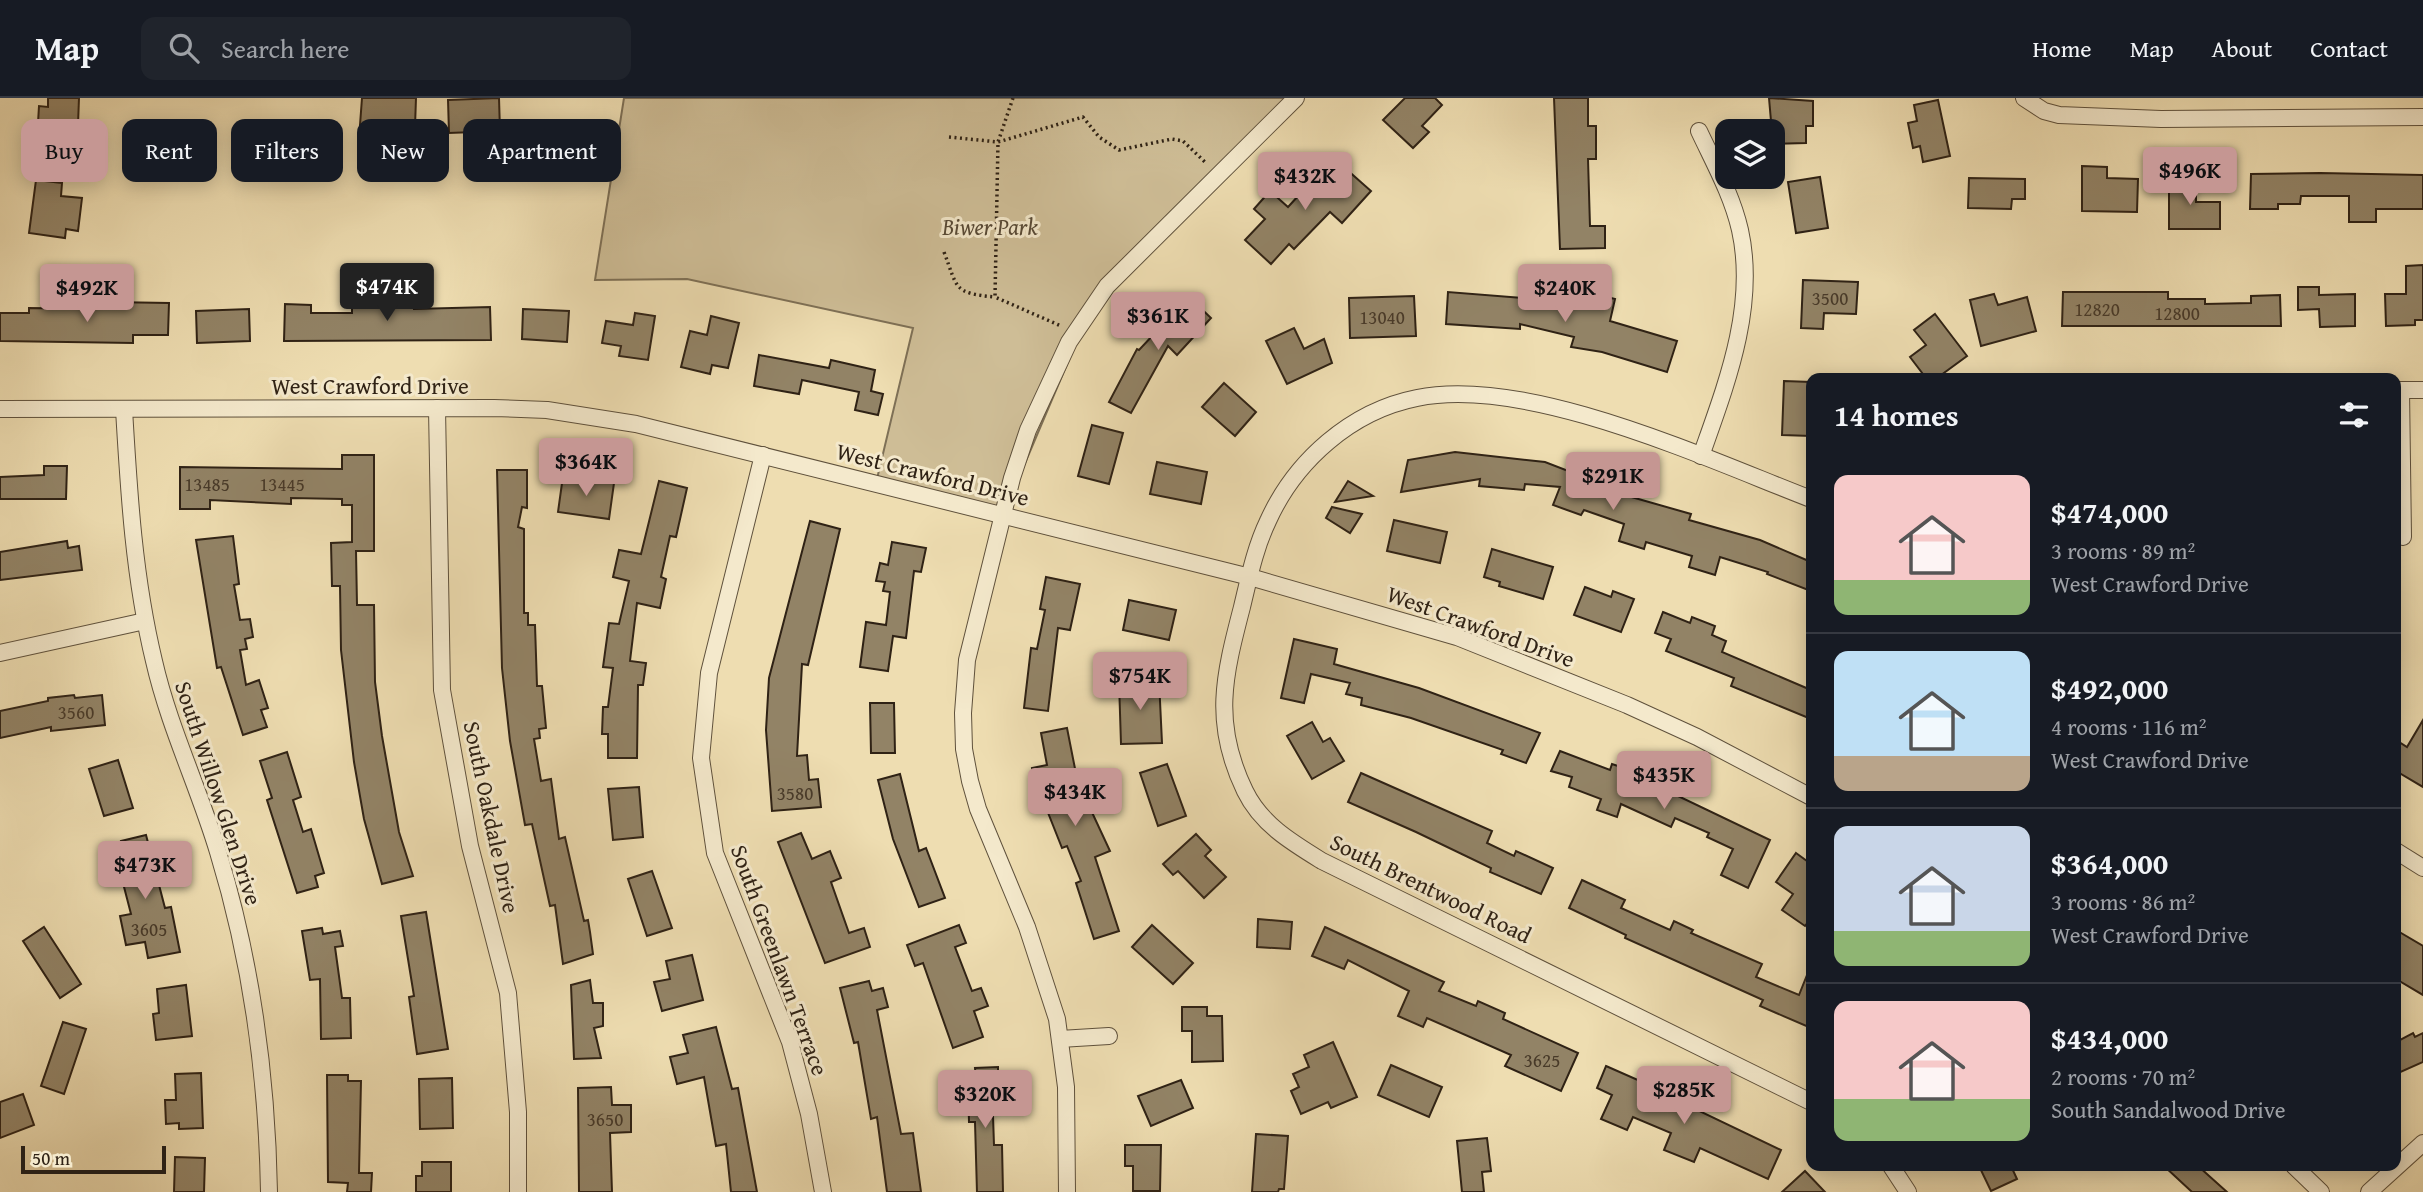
<!DOCTYPE html>
<meta charset="utf-8">
<style>
body{margin:0;font-family:"Gentium Book Plus",serif;background:#20242c;color:#f1f3f6;height:100vh;display:flex;flex-direction:column;font-size:26px;white-space:nowrap}
*{box-sizing:border-box;margin:0}
p{font-size:23px;color:#9ea1a6}
.icon{flex:none;width:38px;height:38px;fill:none;stroke:currentColor;stroke-width:2;stroke-linecap:round;stroke-linejoin:round}
.map{position:relative;flex:1;overflow:hidden}
.side{position:absolute;left:1806px;top:275px;width:595px;height:798px;display:flex;flex-direction:column;background:#171b24;border-radius:14px;box-shadow:0 4px 18px #0003}
.side>*{flex:none}
.hud{position:absolute;left:21px;top:21px;width:665px;height:63px;display:flex;gap:14px}
.tools{position:absolute;left:1715px;top:21px;display:grid;gap:14px}
.tools a{display:grid;place-items:center;width:70px;height:70px;border-radius:14px;background:#171b24;box-shadow:0 4px 18px #0003;font-size:35px}
.scale{position:absolute;left:21px;bottom:18px;width:145px;box-sizing:border-box;padding-left:7px;border:4px solid #2f2215;border-top:0;font-size:19px;line-height:24px;white-space:nowrap;color:#2f2215;-webkit-text-stroke:5px #f4e9cc;paint-order:stroke}
.price{position:absolute;translate:-50% -60px;padding:0 16px;border-radius:7px;background:#c59692;color:#111;font-size:23px;line-height:46px;filter:drop-shadow(0 2px 4px #0008)}
.price::after{content:'';position:absolute;left:50%;top:42px;width:21px;height:16px;margin-left:-10px;background:inherit;clip-path:polygon(0 0,100% 0,50% 100%)}
.price.selected{background:#222;color:#fff}
ul{padding:0;list-style:none}
li{display:flex;align-items:center;gap:21px;height:175px;padding:0 28px}
li+li{border-top:2px solid #363941}
li span{display:grid;place-items:center;flex:none;width:196px;height:140px;border-radius:14px;color:#555}
li>.icon{margin-inline-start:auto}
span .icon{width:84px;height:84px;fill:#fffc;stroke-width:1}
li b{font-size:30px}
h2{display:flex;justify-content:space-between;align-items:center;height:84px;padding:0 28px;font-size:30px}
.tag{padding:0 24px;border-radius:14px;background:#171b24;box-shadow:0 4px 18px #0003;font-size:24px;line-height:63px}
.tag.selected{background:#c59692;color:#111}
header{display:flex;align-items:center;gap:42px;box-sizing:border-box;height:98px;padding:0 35px;background:#171b24;border-bottom:2px solid #363941}
header strong{font-size:33px}
nav{display:flex;gap:38px;margin-inline-start:auto;font-size:24px}
.search{width:490px;height:63px;background:#20242c;display:flex;align-items:center;gap:18px;box-sizing:border-box;padding:0 24px;border-radius:14px;color:#9ea1a6;font-size:26px}
.map>svg:first-child{display:block}
.green{fill:#cebd96;stroke:#7e7056;stroke-width:2}
.building{fill:#928366;stroke:#2f2215;stroke-width:2}
.lines{fill:none;stroke-linecap:round;stroke-linejoin:round}
.street-casing{stroke:#5f513c;stroke-width:18}
.path{stroke:#2f2215;stroke-width:3.5;stroke-dasharray:2 3.5;stroke-linecap:butt}
.street{stroke:#f4e9cc;stroke-width:16}
.labels{text-anchor:middle;dominant-baseline:central;stroke-width:6;stroke-linejoin:round;paint-order:stroke}
.number-label{font-size:19px;fill:#483a29}
.park-label{font-size:23px;font-style:italic;fill:#574935;stroke:#f4e9cc}
.street-label{font-size:23px;fill:#2f2215;stroke:#f4e9cc}
</style>
<header>
<strong>Map</strong>
<div class="search"><svg class="icon" aria-label="search" viewBox="0 0 24 24"><circle cx="10" cy="10" r="6"/><path d="M15 15l6 6"/></svg>Search here</div>
<nav><a>Home</a><a>Map</a><a>About</a><a>Contact</a></nav>
</header>
<div class="map">
<svg width="2423" height="1094" viewBox="0 0 2423 1094">
<rect width="100%" height="100%" fill="#eeddb1"/>
<filter id="stains"><feTurbulence type="fractalNoise" baseFrequency=".00286" numOctaves="4"/><feColorMatrix values="0 0 0 0 .2 0 0 0 0 .09 0 0 0 0 .02 0 0 0 .5 -.17"/></filter>
<radialGradient id="worn" r=".72"><stop offset=".6" stop-color="#630" stop-opacity="0"/><stop offset="1" stop-color="#630" stop-opacity=".3"/></radialGradient>
<polygon class="green" points="624,0 1296,0 1093,205 1003,417 876,385 913,230 687,181 595,182"/>
<g class="building">
<polygon points="48,0 79,0 78,27 38,25 39,8 48,9"/>
<polygon points="362,0 416,0 415,29 360,27"/>
<polygon points="499,0 500,33 449,35 448,2"/>
<polygon points="1405,0 1435,0 1442,7 1422,28 1429,34 1413,50 1383,22"/>
<polygon points="1554,0 1588,0 1588,28 1596,28 1596,61 1588,61 1590,128 1605,128 1605,150 1560,151"/>
<polygon points="1769,0 1813,3 1813,28 1806,28 1806,45 1773,46"/>
<polygon points="1938,2 1950,58 1923,64 1920,48 1913,50 1908,25 1917,23 1914,7"/>
<polygon points="2082,68 2107,69 2107,80 2138,81 2137,114 2082,113"/>
<polygon points="1323,71 1336,82 1346,71 1371,93 1342,125 1330,114 1294,151 1289,146 1271,166 1245,142 1265,121 1254,111 1270,93 1288,109"/>
<polygon points="2320,75 2423,77 2423,111 2376,111 2376,124 2349,124 2349,98 2301,98 2300,106 2278,106 2278,111 2250,111 2251,76"/>
<polygon points="2169,77 2191,77 2191,96 2196,96 2196,104 2220,104 2220,131 2169,131"/>
<polygon points="1820,79 1828,130 1796,135 1788,84"/>
<polygon points="1969,80 2025,81 2025,101 2012,101 2011,111 1968,110"/>
<polygon points="36,82 62,85 61,98 82,100 78,133 66,131 65,140 29,135"/>
<polygon points="2423,167 2423,222 2415,222 2415,227 2386,228 2385,196 2406,196 2406,168"/>
<polygon points="1803,182 1858,184 1856,216 1824,215 1823,231 1801,230"/>
<polygon points="2298,189 2319,189 2319,197 2355,196 2355,228 2320,229 2319,211 2298,212"/>
<polygon points="1583,193 1615,201 1610,223 1677,243 1667,274 1602,254 1571,249 1574,239 1520,226 1520,231 1446,226 1448,194 1546,202 1547,199 1580,207"/>
<polygon points="2063,194 2168,194 2168,201 2205,201 2205,206 2251,205 2251,198 2280,197 2281,228 2062,228"/>
<polygon points="1994,196 1998,207 2027,199 2036,233 1981,248 1970,202"/>
<polygon points="1414,198 1416,238 1350,240 1349,200"/>
<polygon points="1189,199 1211,220 1177,257 1168,248 1131,315 1109,304 1137,251 1139,252"/>
<polygon points="352,203 414,203 414,211 490,209 491,242 284,243 285,206 311,207 311,215 352,215"/>
<polygon points="110,204 169,205 168,237 133,237 133,245 0,243 0,215 29,215 29,210 110,211"/>
<polygon points="249,211 250,243 197,245 196,213"/>
<polygon points="523,211 569,213 567,244 522,241"/>
<polygon points="635,215 655,218 648,262 619,258 621,248 602,245 606,223 633,227"/>
<polygon points="1935,216 1967,258 1937,280 1926,280 1910,259 1926,247 1914,232"/>
<polygon points="711,218 739,225 728,270 712,267 710,276 681,269 690,233 707,237"/>
<polygon points="1294,230 1304,251 1324,241 1332,265 1287,286 1266,243"/>
<polygon points="759,257 829,270 831,262 875,272 871,293 883,296 878,317 855,312 859,294 802,282 799,296 754,288"/>
<polygon points="1784,283 1811,284 1811,338 1782,337"/>
<polygon points="1224,285 1256,314 1235,338 1202,309"/>
<polygon points="1092,327 1123,335 1109,386 1078,378"/>
<polygon points="1455,354 1545,364 1615,391 1614,394 1691,416 1689,422 1760,442 1811,464 1811,493 1767,476 1768,474 1720,459 1715,477 1689,469 1692,458 1646,444 1644,451 1619,443 1624,426 1584,412 1581,417 1553,407 1560,389 1525,386 1524,392 1479,388 1480,381 1401,394 1408,362"/>
<polygon points="342,357 374,357 374,453 356,453 357,507 374,507 375,584 382,638 399,734 413,778 382,786 364,721 354,664 341,552 340,488 332,488 331,445 352,444 352,407 342,407 342,401 291,400 291,406 210,402 210,411 180,411 180,369 342,371"/>
<polygon points="1157,364 1207,374 1201,406 1150,396"/>
<polygon points="44,368 67,368 66,401 0,401 0,379 44,377"/>
<polygon points="497,372 527,372 527,410 522,409 518,429 524,431 524,515 528,515 528,527 535,527 537,588 542,588 546,630 539,631 540,640 534,641 541,683 551,681 559,741 565,739 584,823 588,822 590,834 593,856 563,866 555,807 550,808 532,726 525,727 510,643 502,570"/>
<polygon points="563,378 614,385 609,421 558,414"/>
<polygon points="659,383 687,390 676,439 670,438 661,479 666,481 660,510 637,505 630,563 646,565 643,587 638,587 637,660 608,660 608,636 602,636 603,609 608,609 613,570 603,569 609,525 619,526 629,483 613,479 619,452 641,456"/>
<polygon points="1348,383 1373,398 1335,404"/>
<polygon points="1332,409 1362,416 1350,435 1326,420"/>
<polygon points="1394,422 1447,434 1440,465 1387,453"/>
<polygon points="810,423 840,431 808,567 802,566 797,658 807,657 809,682 818,681 821,709 772,713 766,632 769,580"/>
<polygon points="233,438 239,486 234,487 240,522 250,521 253,539 245,541 247,551 240,552 246,587 259,582 268,610 261,612 267,629 243,637 221,569 217,570 196,442"/>
<polygon points="67,443 68,450 79,448 82,472 0,482 0,454"/>
<polygon points="892,444 926,450 921,474 914,473 906,540 893,538 888,573 860,569 866,524 886,527 890,494 883,493 885,484 876,483 880,465 888,467"/>
<polygon points="1492,451 1553,469 1543,501 1499,488 1500,484 1484,479"/>
<polygon points="1046,479 1080,486 1070,532 1058,530 1048,613 1024,610 1031,550 1037,551 1045,512 1040,511"/>
<polygon points="1585,489 1611,499 1613,493 1634,501 1621,534 1574,517"/>
<polygon points="1129,502 1176,512 1169,542 1123,532"/>
<polygon points="1663,514 1690,525 1692,519 1715,528 1712,537 1726,543 1722,554 1811,592 1811,621 1731,588 1734,580 1666,553 1671,541 1655,535"/>
<polygon points="1294,541 1337,551 1334,566 1419,590 1540,635 1526,665 1501,656 1503,652 1411,620 1361,607 1362,600 1346,596 1350,585 1311,576 1304,605 1281,600"/>
<polygon points="1159,582 1162,645 1121,646 1119,584"/>
<polygon points="74,597 75,600 102,597 105,627 51,633 51,629 0,640 0,613 48,603 48,600"/>
<polygon points="870,605 894,605 895,655 871,655"/>
<polygon points="2423,622 2423,689 2396,673 2396,642 2407,649"/>
<polygon points="1312,624 1323,644 1330,640 1344,663 1312,681 1287,638"/>
<polygon points="1067,630 1080,696 1083,695 1110,753 1095,759 1119,833 1094,841 1076,785 1081,783 1067,748 1062,750 1039,692 1036,692 1032,670 1047,667 1041,635"/>
<polygon points="1560,653 1610,672 1612,666 1633,673 1632,676 1770,742 1748,790 1721,777 1733,751 1707,739 1709,735 1675,720 1671,729 1621,706 1617,719 1597,712 1601,701 1569,689 1572,679 1551,673"/>
<polygon points="287,654 301,699 293,702 303,734 311,731 324,775 315,778 318,789 297,795 267,702 272,700 260,663"/>
<polygon points="118,662 133,710 104,718 89,671"/>
<polygon points="1167,666 1186,718 1158,728 1140,675"/>
<polygon points="1361,675 1492,733 1487,745 1514,758 1516,753 1553,770 1541,796 1490,774 1491,770 1416,734 1348,704"/>
<polygon points="900,676 919,753 926,750 945,800 919,809 893,741 878,682"/>
<polygon points="639,689 643,739 613,742 608,691"/>
<polygon points="801,735 812,761 830,753 841,780 831,784 849,835 864,830 870,849 825,865 778,744"/>
<polygon points="1196,736 1211,752 1205,758 1226,779 1204,800 1178,773 1173,777 1163,766"/>
<polygon points="146,737 165,810 171,809 180,854 148,860 145,844 126,847 120,818 131,816 115,754 123,752 121,743"/>
<polygon points="1796,755 1811,766 1811,820 1805,828 1782,812 1793,796 1776,784"/>
<polygon points="652,773 672,830 647,838 628,781"/>
<polygon points="1582,782 1625,802 1621,810 1670,832 1674,823 1693,832 1691,835 1762,866 1756,879 1799,897 1811,867 1811,930 1760,908 1763,902 1625,840 1626,837 1569,810"/>
<polygon points="426,814 448,951 417,956 409,899 414,898 401,818"/>
<polygon points="1258,821 1292,824 1290,851 1257,849"/>
<polygon points="959,827 966,845 955,849 972,893 981,890 988,908 974,913 983,939 953,950 923,865 915,868 907,847"/>
<polygon points="1152,827 1193,865 1173,886 1132,849"/>
<polygon points="44,829 81,886 60,900 23,843"/>
<polygon points="1325,829 1444,884 1439,893 1476,908 1478,903 1505,915 1503,921 1578,955 1561,993 1505,968 1511,957 1427,920 1423,929 1398,918 1409,893 1348,862 1344,871 1312,858"/>
<polygon points="322,830 323,836 340,833 343,848 335,849 342,900 350,900 351,940 321,941 320,881 310,882 302,833"/>
<polygon points="2396,832 2423,848 2423,897 2396,881"/>
<polygon points="692,857 703,902 662,913 654,884 670,881 666,863"/>
<polygon points="590,882 593,905 603,905 603,928 594,930 601,960 574,961 571,887"/>
<polygon points="869,883 872,893 883,890 888,909 877,912 901,1036 913,1035 921,1094 887,1094 877,1019 871,1021 858,944 854,945 840,890"/>
<polygon points="186,887 192,938 156,942 153,916 159,915 157,891"/>
<polygon points="1182,909 1207,909 1207,918 1222,918 1223,963 1192,964 1192,933 1182,933"/>
<polygon points="63,924 86,931 64,996 41,988"/>
<polygon points="716,929 732,991 738,990 757,1094 731,1094 726,1046 716,1048 704,979 677,986 670,959 688,955 683,937"/>
<polygon points="2413,935 2415,939 2423,935 2423,964 2396,976 2396,944"/>
<polygon points="1333,944 1357,999 1331,1010 1328,1004 1301,1016 1291,993 1299,989 1293,976 1309,969 1304,957"/>
<polygon points="1391,967 1442,989 1429,1019 1378,997"/>
<polygon points="1606,968 1647,986 1643,997 1682,1013 1685,1006 1781,1052 1768,1081 1700,1050 1694,1064 1664,1052 1671,1035 1633,1019 1627,1032 1601,1021 1612,997 1597,990"/>
<polygon points="998,969 998,989 992,989 994,1047 1002,1047 1003,1094 977,1094 975,1024 969,1024 968,981 976,980 975,970"/>
<polygon points="201,975 203,1030 179,1031 179,1025 166,1026 165,1002 176,1002 175,976"/>
<polygon points="327,977 348,977 348,983 361,983 359,1075 372,1075 371,1094 347,1094 348,1085 328,1084"/>
<polygon points="452,980 453,1030 420,1031 419,981"/>
<polygon points="1181,982 1193,1010 1151,1028 1138,998"/>
<polygon points="611,989 612,1007 631,1007 631,1034 610,1035 612,1094 579,1094 578,990"/>
<polygon points="23,996 34,1027 0,1040 0,1004"/>
<polygon points="1256,1036 1288,1038 1284,1091 1279,1091 1278,1094 1252,1094"/>
<polygon points="1487,1040 1491,1073 1482,1074 1484,1094 1462,1094 1457,1043"/>
<polygon points="1125,1047 1161,1047 1160,1093 1133,1093 1133,1068 1125,1068"/>
<polygon points="175,1059 205,1060 204,1094 174,1094"/>
<polygon points="422,1064 451,1064 451,1094 416,1094 416,1078 422,1078"/>
<polygon points="1979,1068 2011,1068 2017,1081 1991,1093"/>
<polygon points="2164,1068 2198,1068 2227,1094 2192,1094"/>
<polygon points="1805,1073 1825,1094 1782,1094"/>
</g>
<g class="lines">
<defs>
<g id="street">
<polyline points="2024,0 2044,13 2059,17 2161,21 2423,19"/>
<path d="M1699,33C1714,65 1732,97 1740,132C1757,209 1726,287 1701,358"/>
<polyline points="2396,292 2423,292"/>
<polyline points="2401,292 2403,439"/>
<polyline points="437,310 442,592 470,748 508,895 518,1014 518,1094"/>
<polyline points="0,311 494,310 547,312 636,326 1250,479 1457,539 1627,607 1697,639 1811,699"/>
<path d="M124,311C129,397 134,480 154,563C169,629 199,690 218,754C252,865 267,979 269,1094"/>
<polyline points="763,357 709,575 701,660 715,755 790,944 809,1016 823,1094"/>
<path d="M1811,401C1707,361 1527,277 1417,300C1351,313 1295,363 1268,423C1255,450 1249,480 1242,509C1224,578 1212,625 1245,693C1261,726 1291,744 1322,763L1811,1004"/>
<polyline points="0,555 145,523"/>
<polyline points="2396,753 2423,770"/>
<polyline points="1060,941 1109,938"/>
<polyline points="1891,1068 1908,1094"/>
<polyline points="2294,1068 2321,1094"/>
<polyline points="1067,1094 1066,989 1057,921 1027,829 978,711 970,683 964,651 963,615 967,562 1012,380 1028,332 1069,244 1107,188 1296,0"/>
<polyline points="2369,1094 2423,1045"/>
</g>
</defs>
<use href="#street" class="street-casing"/>
<g class="path">
<polyline points="1013,0 998,44 995,199 1061,228"/>
<polyline points="949,39 998,44 1083,19 1099,39 1119,52 1172,41 1183,43 1206,65"/>
<path d="M944,154C958,191 953,195 995,199"/>
</g>
<use href="#street" class="street"/>
</g>
<g class="labels">
<g class="number-label">
<text x="1830" y="200">3500</text>
<text x="2097" y="211">12820</text>
<text x="2177" y="215">12800</text>
<text x="1382" y="219">13040</text>
<text x="207" y="386">13485</text>
<text x="282" y="386">13445</text>
<text x="76" y="614">3560</text>
<text x="795" y="695">3580</text>
<text x="149" y="831">3605</text>
<text x="1542" y="962">3625</text>
<text x="605" y="1021">3650</text>
</g>
<g class="park-label">
<text x="990" y="128">Biwer Park</text>
</g>
<g class="street-label">
<text x="370" y="287">West Crawford Drive</text>
<text transform="translate(933 376) rotate(14)">West Crawford Drive</text>
<text transform="translate(1481 528) rotate(20)">West Crawford Drive</text>
<text transform="translate(219 695) rotate(72)">South Willow Glen Drive</text>
<text transform="translate(492 719) rotate(78)">South Oakdale Drive</text>
<text transform="translate(1431 790) rotate(26)">South Brentwood Road</text>
<text transform="translate(780 862) rotate(70)">South Greenlawn Terrace</text>
</g>
</g>
<rect width="100%" height="100%" filter="url(#stains)"/>
<rect width="100%" height="100%" fill="url(#worn)"/>
</svg>
<div class="tools">
<a><svg class="icon" aria-label="layers" viewBox="0 0 24 24"><path d="M12 4l9 5-9 5-9-5zM3 14l9 5 9-5"/></svg></a>
</div>
<div class="scale">50 m</div>
<b class="price" style="left:2190px;top:109px">$496K</b>
<b class="price" style="left:1305px;top:114px">$432K</b>
<b class="price selected" style="left:387px;top:225px">$474K</b>
<b class="price" style="left:87px;top:226px">$492K</b>
<b class="price" style="left:1565px;top:226px">$240K</b>
<b class="price" style="left:1158px;top:254px">$361K</b>
<b class="price" style="left:586px;top:400px">$364K</b>
<b class="price" style="left:1613px;top:414px">$291K</b>
<b class="price" style="left:1140px;top:614px">$754K</b>
<b class="price" style="left:1664px;top:713px">$435K</b>
<b class="price" style="left:1075px;top:730px">$434K</b>
<b class="price" style="left:145px;top:803px">$473K</b>
<b class="price" style="left:1684px;top:1028px">$285K</b>
<b class="price" style="left:985px;top:1032px">$320K</b>
<div class="hud">
<a class="tag selected">Buy</a>
<a class="tag">Rent</a>
<a class="tag">Filters</a>
<a class="tag">New</a>
<a class="tag">Apartment</a>
</div>
<section class="side">
<h2>14 homes<svg class="icon" aria-label="filters" viewBox="0 0 24 24"><path d="M4 7h16M4 17h16"/><circle cx="9" cy="7" r="2"/><circle cx="15" cy="17" r="2"/></svg></h2>
<ul>
<li><span style="background:linear-gradient(#f6c9c9 75%,#8fb573 0)"><svg class="icon" aria-label="home" viewBox="0 0 24 24"><path d="M3 11l9-7 9 7M6 9v11h12V9"/></svg></span><div><b>$474,000</b><p>3 rooms · 89 m²</p><p>West Crawford Drive</p></div></li>
<li><span style="background:linear-gradient(#bfe0f5 75%,#b9a48a 0)"><svg class="icon" aria-label="home" viewBox="0 0 24 24"><path d="M3 11l9-7 9 7M6 9v11h12V9"/></svg></span><div><b>$492,000</b><p>4 rooms · 116 m²</p><p>West Crawford Drive</p></div></li>
<li><span style="background:linear-gradient(#c9d6e8 75%,#8fb573 0)"><svg class="icon" aria-label="home" viewBox="0 0 24 24"><path d="M3 11l9-7 9 7M6 9v11h12V9"/></svg></span><div><b>$364,000</b><p>3 rooms · 86 m²</p><p>West Crawford Drive</p></div></li>
<li><span style="background:linear-gradient(#f6c9c9 70%,#8fb573 0)"><svg class="icon" aria-label="home" viewBox="0 0 24 24"><path d="M3 11l9-7 9 7M6 9v11h12V9"/></svg></span><div><b>$434,000</b><p>2 rooms · 70 m²</p><p>South Sandalwood Drive</p></div></li>
</ul>
</section>
</div>
